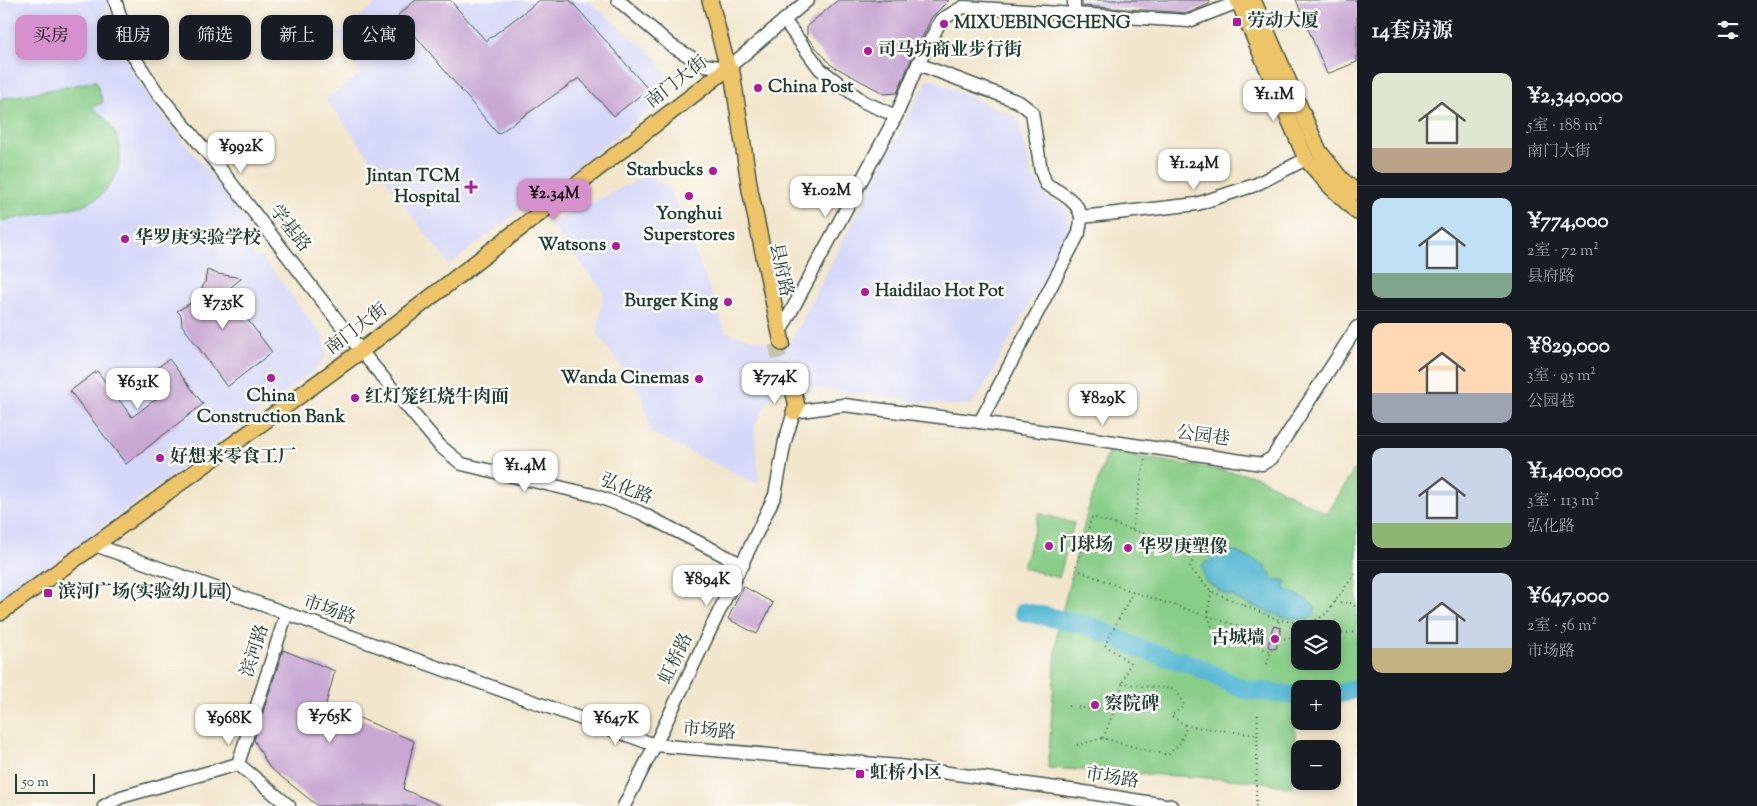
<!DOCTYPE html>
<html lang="zh">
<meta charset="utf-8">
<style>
body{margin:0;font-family:"Sorts Mill Goudy","Noto Serif SC",serif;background:#20242c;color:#f1f3f6;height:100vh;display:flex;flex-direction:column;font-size:19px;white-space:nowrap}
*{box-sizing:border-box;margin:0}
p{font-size:16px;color:#9ea1a6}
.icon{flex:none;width:28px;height:28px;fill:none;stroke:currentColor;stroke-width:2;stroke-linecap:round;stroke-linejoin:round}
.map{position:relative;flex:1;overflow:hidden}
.sheet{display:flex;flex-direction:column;background:#171b24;width:400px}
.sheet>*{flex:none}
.top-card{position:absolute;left:15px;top:15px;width:475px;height:45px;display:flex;gap:10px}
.buttons{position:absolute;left:1291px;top:620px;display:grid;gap:10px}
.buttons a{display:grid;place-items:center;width:50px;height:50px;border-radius:10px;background:#171b24;box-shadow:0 2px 8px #0003;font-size:25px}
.scale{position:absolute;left:15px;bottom:12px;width:80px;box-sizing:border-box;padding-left:5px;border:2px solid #1f3d34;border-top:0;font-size:14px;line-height:18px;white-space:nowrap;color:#1f3d34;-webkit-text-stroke:4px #fdfcf7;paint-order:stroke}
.price{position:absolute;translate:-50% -42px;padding:0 11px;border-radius:10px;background:#fff;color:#222;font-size:16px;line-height:32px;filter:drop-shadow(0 1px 2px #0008)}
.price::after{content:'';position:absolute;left:50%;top:30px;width:15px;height:11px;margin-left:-8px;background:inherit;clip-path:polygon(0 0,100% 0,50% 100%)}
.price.current{background:#d690ce;color:#111}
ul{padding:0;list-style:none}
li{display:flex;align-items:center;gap:15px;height:125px;padding:0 15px}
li+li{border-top:1px solid #363941}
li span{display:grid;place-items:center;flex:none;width:140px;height:100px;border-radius:10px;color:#555}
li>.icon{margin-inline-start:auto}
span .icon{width:60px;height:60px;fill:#fffc;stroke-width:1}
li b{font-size:21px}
h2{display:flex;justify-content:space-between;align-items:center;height:60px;padding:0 15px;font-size:21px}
.pill{padding:0 18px;border-radius:10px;background:#171b24;box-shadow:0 2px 8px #0003;font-size:18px;line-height:45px}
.pill.current{background:#d690ce;color:#111}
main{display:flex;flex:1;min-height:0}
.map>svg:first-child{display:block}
.built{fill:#d5d8f9}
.green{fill:#88cd88;stroke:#54855e;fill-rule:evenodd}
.water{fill:#54b8d3;stroke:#3a7a84}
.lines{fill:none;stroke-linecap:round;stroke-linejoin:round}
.river{stroke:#54b8d3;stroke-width:19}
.building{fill:#c8a8d3}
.major-tunnel{stroke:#c8c4ae;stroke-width:15;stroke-dasharray:15 8;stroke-linecap:butt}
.minor-casing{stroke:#3f564b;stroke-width:15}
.major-casing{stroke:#3f564b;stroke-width:18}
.path{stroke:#3f564b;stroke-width:2;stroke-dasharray:1 4;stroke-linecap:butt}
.minor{stroke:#fff;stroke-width:12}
.major{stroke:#eec469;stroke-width:15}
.poi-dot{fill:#b5179e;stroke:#fdfcf7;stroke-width:2}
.labels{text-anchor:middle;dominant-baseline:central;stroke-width:5;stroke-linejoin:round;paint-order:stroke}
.poi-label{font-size:18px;font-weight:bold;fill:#1f3d34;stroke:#fdfcf7;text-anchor:start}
.street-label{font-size:18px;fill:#1f3d34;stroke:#fdfcf7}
</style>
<main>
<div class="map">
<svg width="1357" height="806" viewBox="0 0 1357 806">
<rect width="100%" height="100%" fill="#fdfcf7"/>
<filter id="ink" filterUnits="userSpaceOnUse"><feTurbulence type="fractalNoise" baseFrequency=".02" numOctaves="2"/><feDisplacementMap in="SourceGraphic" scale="10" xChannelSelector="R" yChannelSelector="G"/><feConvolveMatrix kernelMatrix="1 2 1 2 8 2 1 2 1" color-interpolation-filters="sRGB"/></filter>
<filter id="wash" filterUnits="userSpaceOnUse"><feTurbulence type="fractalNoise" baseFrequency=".0096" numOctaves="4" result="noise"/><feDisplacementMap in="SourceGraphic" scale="20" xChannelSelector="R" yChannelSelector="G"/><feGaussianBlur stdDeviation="1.12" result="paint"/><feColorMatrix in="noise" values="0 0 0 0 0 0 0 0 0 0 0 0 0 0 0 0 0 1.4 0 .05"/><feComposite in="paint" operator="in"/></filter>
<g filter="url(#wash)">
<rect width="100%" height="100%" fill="#f2e6cc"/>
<g class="built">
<polygon points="0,0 106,0 120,46 151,100 247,220 253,257 262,257 323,336 326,353 322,363 311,373 0,603"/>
<polygon points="382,0 587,0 657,58 666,76 665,94 653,108 449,265 326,99 360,74 336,34"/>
<polygon points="928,78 1018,118 1032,176 1047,197 1067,209 1070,228 984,388 972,404 954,406 793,385 780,388 773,392 755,426 759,485 651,433 642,396 597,333 604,292 550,224 649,174 671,190 726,332 769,343 779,344 786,342 793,337"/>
</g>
<g class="green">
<path d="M96,81L103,103L91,107C101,114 111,123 116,135C129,162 110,197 83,205C74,208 65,209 56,211C38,214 19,218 0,221V99Z"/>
<path d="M1108,452L1256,476L1327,514L1357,465V698L1333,705L1332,689H1300V715L1296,716L1293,788L1257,781L1048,768L1057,632L1088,510ZM1300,629H1332V661H1300Z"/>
<polygon points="1039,513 1074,523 1059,578 1023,568"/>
</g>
<path class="water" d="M1212,539L1219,541V544L1266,566V570L1271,573L1270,576L1274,580H1284L1287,582L1284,585L1285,590C1297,594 1306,598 1315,607V613L1308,620L1282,617L1235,599L1234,596L1226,595L1205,580L1202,566L1206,561L1210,563L1213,561L1208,556L1213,544Z"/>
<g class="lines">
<g class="river">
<polyline points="1024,612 1088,625 1143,650 1194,665 1242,689 1300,696"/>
<polyline points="1332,696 1357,688"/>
</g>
</g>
<g id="blocks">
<g class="building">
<polygon points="416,0 450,0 486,41 540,0 570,0 648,89 614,116 579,78 498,134 398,15"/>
<polygon points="838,0 949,0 932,17 911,60 897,93 885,94 831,65 807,37 807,26"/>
<polygon points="1082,0 1210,0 1209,4 1188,13 1082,6"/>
<polygon points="1296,0 1357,0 1357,62 1327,74"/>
<polygon points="207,270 218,274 242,278 226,291 272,352 227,387 182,325 181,315 177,311 191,303 199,294 205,282"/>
<polygon points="169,359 203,404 126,464 70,391 97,371 132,417 160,396 145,377"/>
<polygon points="743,586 773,603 757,634 728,619"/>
<polygon points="1273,626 1281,628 1276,649 1268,647"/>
<polygon points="283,650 335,671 326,704 414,741 403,789 442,806 318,806 269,767 254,740"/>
</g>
</g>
</g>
<g filter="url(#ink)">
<use href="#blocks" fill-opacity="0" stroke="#3f564b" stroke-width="1"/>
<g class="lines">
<polyline class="major-tunnel" points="776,344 786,386"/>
<defs>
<g id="minor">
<polyline points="115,0 132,54 157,92 218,166 361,351 440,446 462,464 593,495 639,512 743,565"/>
<polyline points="618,0 672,46 704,65 728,68 808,0"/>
<polyline points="1074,0 1074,14"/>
<polyline points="784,20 820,69 864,102 896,116 918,64 941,20 963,7 1189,21 1238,2"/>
<path d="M918,64L1019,102L1032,112L1041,171L1046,184C1058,191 1079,201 1081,217C1082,221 1079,228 1079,233L980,422"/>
<polyline points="1081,217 1197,204 1255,185 1306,159"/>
<polyline points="779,334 896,116"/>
<polyline points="95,545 655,745 899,766 1078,791 1171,806"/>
<polyline points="238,764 289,806"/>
<polyline points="104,806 121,797 238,764 286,615"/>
<polyline points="624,806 655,745 775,495 785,441 794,412 844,405 980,422 1262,464 1272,458 1357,327"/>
</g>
<g id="major">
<polyline points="710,0 728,68 732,72 750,190 782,343"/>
<polyline points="1238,0 1306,159 1329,185 1357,212"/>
<polyline points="1253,0 1319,151 1341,179 1357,193"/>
<polyline points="792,386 797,406 794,412"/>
<polyline points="0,613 95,545 361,351 728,68"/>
</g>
</defs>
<use href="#minor" class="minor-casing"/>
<use href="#major" class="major-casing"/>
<g class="path">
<polyline points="1132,530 1145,459"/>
<polyline points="1211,591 1208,615 1214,633 1271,651"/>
<path d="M1133,592L1105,645L1130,663L1123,682C1140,688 1158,686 1176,690L1184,705L1171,716L1187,726L1258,735"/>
<polyline points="1335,602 1351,603 1357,608"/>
<polyline points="1277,627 1279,620"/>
<polyline points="1332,634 1357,632"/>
<polyline points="1300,637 1279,639 1133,592 1075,569 1092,517 1132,530 1196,547 1190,568 1211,591 1279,620 1309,624 1326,614 1357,571"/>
<polyline points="1267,664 1272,648"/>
<polyline points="1068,706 1114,712 1123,682"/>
<polyline points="1103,738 1114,712"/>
<polyline points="1077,745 1103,738 1141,749 1168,755 1180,743 1187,726"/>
<polyline points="1256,806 1258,712"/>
</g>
<use href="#minor" class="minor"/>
<use href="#major" class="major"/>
</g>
</g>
<g class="poi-dot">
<rect x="1232" y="17" width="10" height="10" rx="2.5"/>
<circle cx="944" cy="24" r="5"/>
<circle cx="868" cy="51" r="5"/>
<circle cx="758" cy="88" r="5"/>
<circle cx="713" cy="171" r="5"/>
<path d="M468.5 179.5h5v5h5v5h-5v5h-5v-5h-5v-5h5z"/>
<circle cx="689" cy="196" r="5"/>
<circle cx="125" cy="239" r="5"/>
<circle cx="616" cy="246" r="5"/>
<circle cx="865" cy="292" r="5"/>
<circle cx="728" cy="302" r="5"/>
<circle cx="271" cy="378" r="5"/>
<circle cx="699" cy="379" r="5"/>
<circle cx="355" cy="398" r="5"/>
<circle cx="160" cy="458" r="5"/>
<circle cx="1049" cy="546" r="5"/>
<circle cx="1128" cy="548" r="5"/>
<rect x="43" y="588" width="10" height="10" rx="2.5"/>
<circle cx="1275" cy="639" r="5"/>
<circle cx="1095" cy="705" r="5"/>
<rect x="855" y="769" width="10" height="10" rx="2.5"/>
</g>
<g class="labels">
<g class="poi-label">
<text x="1247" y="22">劳动大厦</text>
<text x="954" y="24">MIXUEBINGCHENG</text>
<text x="878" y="51">司马坊商业步行街</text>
<text x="768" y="88">China Post</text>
<text x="703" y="171" text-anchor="end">Starbucks</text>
<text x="460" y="177" text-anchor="end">Jintan TCM<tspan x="460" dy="21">Hospital</tspan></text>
<text x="689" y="215" text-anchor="middle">Yonghui<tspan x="689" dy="21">Superstores</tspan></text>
<text x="135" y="239">华罗庚实验学校</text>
<text x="606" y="246" text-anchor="end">Watsons</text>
<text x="875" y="292">Haidilao Hot Pot</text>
<text x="718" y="302" text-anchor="end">Burger King</text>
<text x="689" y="379" text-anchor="end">Wanda Cinemas</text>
<text x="271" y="397" text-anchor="middle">China<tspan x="271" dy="21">Construction Bank</tspan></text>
<text x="365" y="398">红灯笼红烧牛肉面</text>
<text x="170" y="458">好想来零食工厂</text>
<text x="1059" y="546">门球场</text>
<text x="1138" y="548">华罗庚塑像</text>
<text x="58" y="593">滨河广场(实验幼儿园)</text>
<text x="1265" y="639" text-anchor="end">古城墙</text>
<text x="1105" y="705">察院碑</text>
<text x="870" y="774">虹桥小区</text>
</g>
<g class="street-label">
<text transform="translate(677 83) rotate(-38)">南门大街</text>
<text transform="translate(289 229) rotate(52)">学基路</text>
<text transform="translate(780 270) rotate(78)">县府路</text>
<text transform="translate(357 330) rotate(-37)">南门大街</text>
<text transform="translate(1203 437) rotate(8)">公园巷</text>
<text transform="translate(626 490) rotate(21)">弘化路</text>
<text transform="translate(329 611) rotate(19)">市场路</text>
<text transform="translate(256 651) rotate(-72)">滨河路</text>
<text transform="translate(677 659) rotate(-64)">虹桥路</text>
<text transform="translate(709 732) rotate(5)">市场路</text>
<text transform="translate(1112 779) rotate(9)">市场路</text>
</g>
</g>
</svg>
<div class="buttons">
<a><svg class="icon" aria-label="layers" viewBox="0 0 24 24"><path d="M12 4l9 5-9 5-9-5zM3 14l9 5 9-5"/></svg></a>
<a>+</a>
<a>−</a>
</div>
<div class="scale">50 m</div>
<b class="price" style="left:1274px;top:122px">¥1.1M</b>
<b class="price" style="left:241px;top:174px">¥992K</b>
<b class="price" style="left:1194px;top:191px">¥1.24M</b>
<b class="price" style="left:826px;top:218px">¥1.02M</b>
<b class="price current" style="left:554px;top:221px">¥2.34M</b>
<b class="price" style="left:223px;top:330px">¥735K</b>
<b class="price" style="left:775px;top:405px">¥774K</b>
<b class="price" style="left:138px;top:410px">¥631K</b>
<b class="price" style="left:1103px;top:426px">¥829K</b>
<b class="price" style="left:525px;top:493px">¥1.4M</b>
<b class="price" style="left:707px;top:607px">¥894K</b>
<b class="price" style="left:330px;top:744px">¥765K</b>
<b class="price" style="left:229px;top:746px">¥968K</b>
<b class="price" style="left:616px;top:746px">¥647K</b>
<div class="top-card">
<a class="pill current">买房</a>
<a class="pill">租房</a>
<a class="pill">筛选</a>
<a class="pill">新上</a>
<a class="pill">公寓</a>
</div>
</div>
<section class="sheet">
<h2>14套房源<svg class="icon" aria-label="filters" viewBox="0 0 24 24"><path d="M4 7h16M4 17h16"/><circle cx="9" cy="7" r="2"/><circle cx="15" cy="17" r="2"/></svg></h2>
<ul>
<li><span style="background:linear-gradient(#dfe7d0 75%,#b9a48a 0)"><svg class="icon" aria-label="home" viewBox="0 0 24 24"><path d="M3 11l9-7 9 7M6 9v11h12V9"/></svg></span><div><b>¥2,340,000</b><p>5室 · 188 m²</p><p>南门大街</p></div></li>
<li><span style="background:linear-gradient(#bfe0f5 75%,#7fa58c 0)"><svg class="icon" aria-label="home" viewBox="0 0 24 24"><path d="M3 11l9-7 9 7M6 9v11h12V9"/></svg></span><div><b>¥774,000</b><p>2室 · 72 m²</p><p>县府路</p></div></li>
<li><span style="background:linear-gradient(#ffd9b3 70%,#9aa5b1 0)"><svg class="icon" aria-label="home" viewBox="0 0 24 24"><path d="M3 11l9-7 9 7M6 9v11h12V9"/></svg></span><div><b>¥829,000</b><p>3室 · 95 m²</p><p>公园巷</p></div></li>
<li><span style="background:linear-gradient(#c9d6e8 75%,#8fb573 0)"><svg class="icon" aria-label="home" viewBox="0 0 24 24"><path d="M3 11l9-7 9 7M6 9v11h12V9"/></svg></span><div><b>¥1,400,000</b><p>3室 · 113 m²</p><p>弘化路</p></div></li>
<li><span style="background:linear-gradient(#c9d6e8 75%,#c2b280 0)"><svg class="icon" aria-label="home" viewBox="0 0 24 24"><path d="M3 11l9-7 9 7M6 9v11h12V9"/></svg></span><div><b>¥647,000</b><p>2室 · 56 m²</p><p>市场路</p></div></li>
</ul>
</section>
</main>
